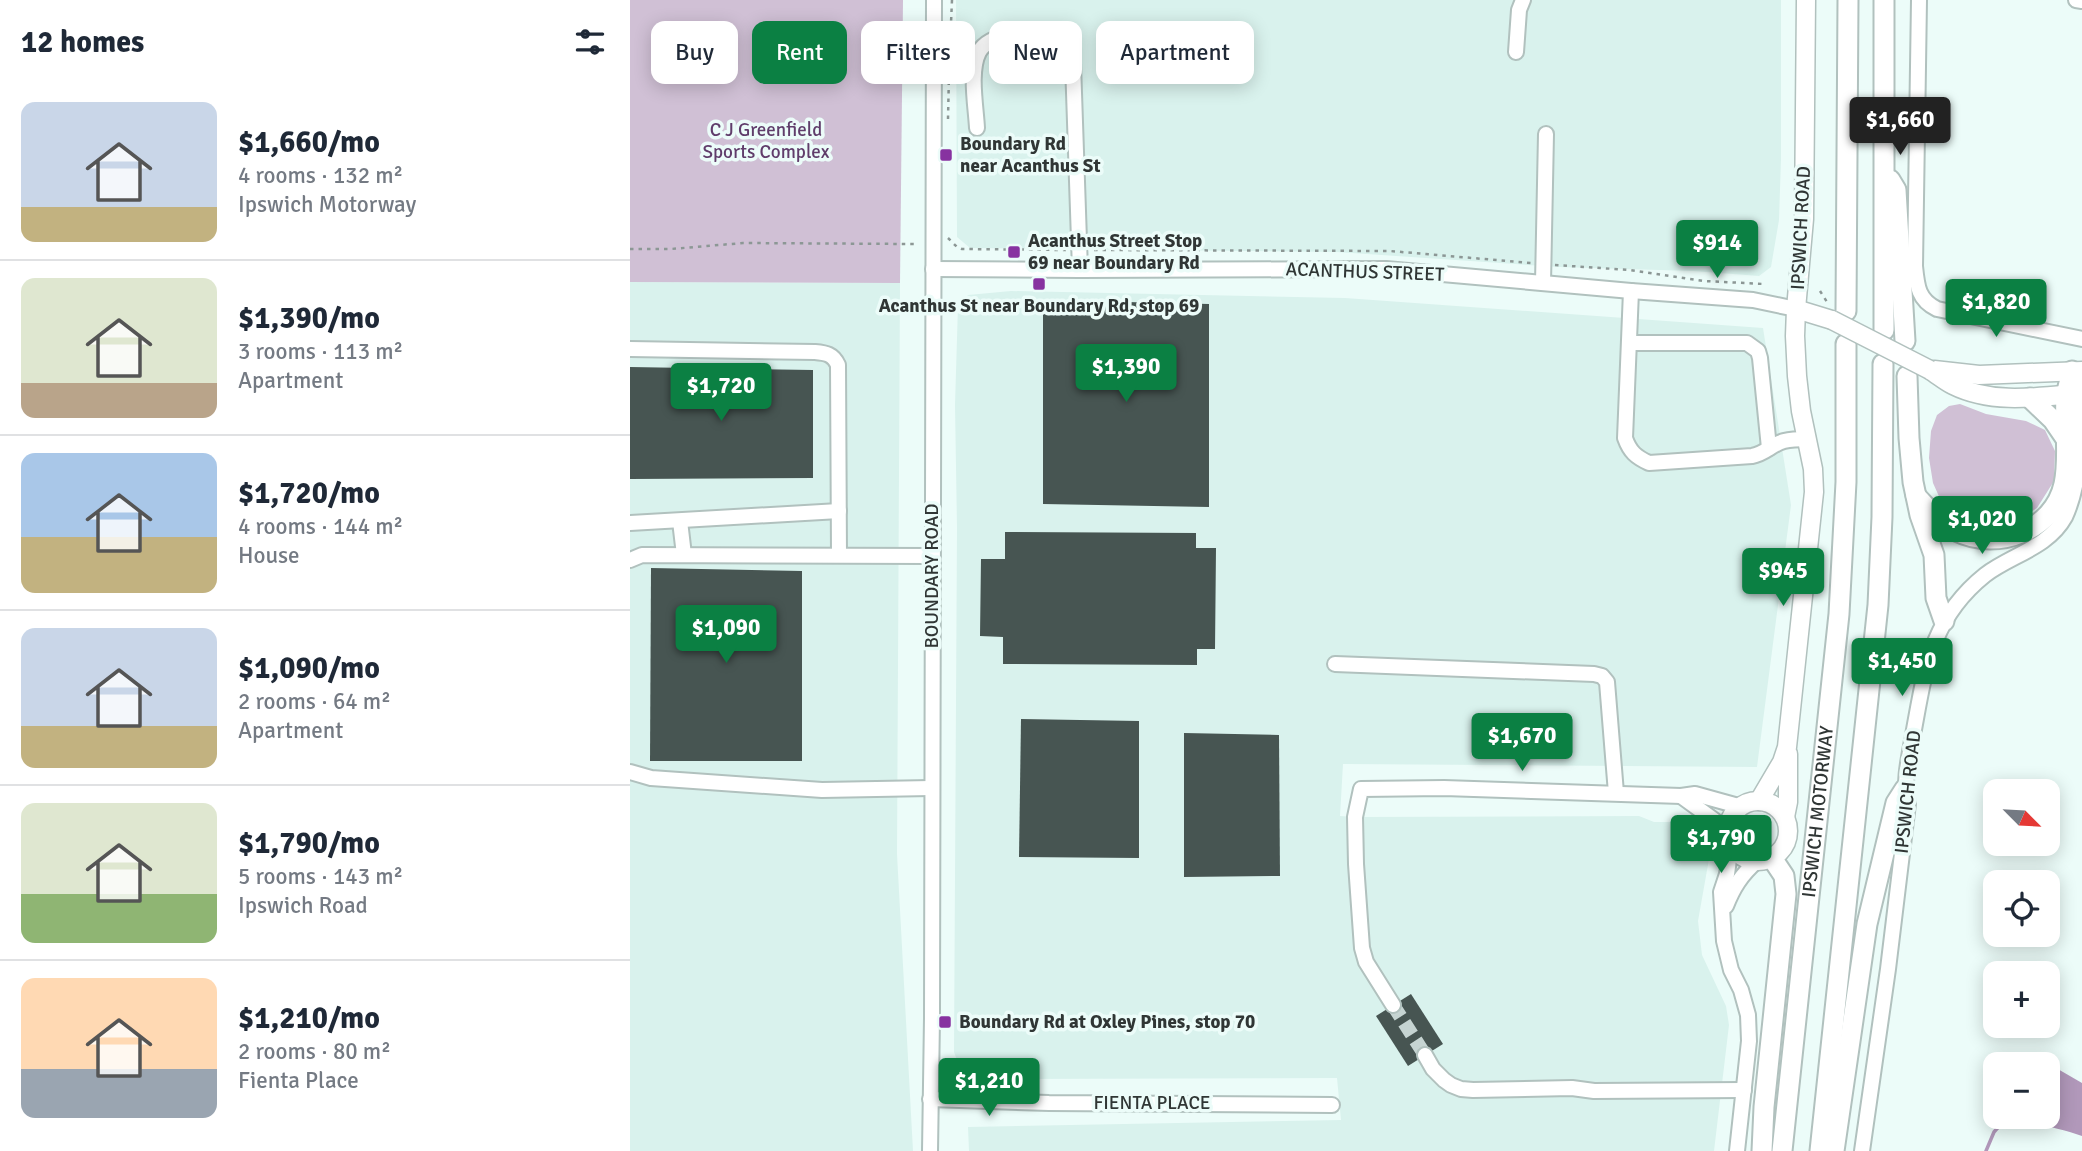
<!DOCTYPE html>
<meta charset="utf-8">
<style>
body{margin:0;font-family:Signika,sans-serif;background:#f2f2f3;color:#1f2937;height:100vh;display:flex;flex-direction:column;font-size:26px;white-space:nowrap}
*{box-sizing:border-box;margin:0}
p{font-size:23px;color:#747a83}
.icon{flex:none;width:38px;height:38px;fill:none;stroke:currentColor;stroke-width:2;stroke-linecap:round;stroke-linejoin:round}
.map{position:relative;flex:1;overflow:hidden}
.drawer{display:flex;flex-direction:column;background:#fff;width:630px}
.drawer>*{flex:none}
.banner{position:absolute;left:21px;top:21px;width:665px;height:63px;display:flex;gap:14px}
.needle{width:46px;rotate:114deg}
.controls{position:absolute;left:1353px;top:779px;display:grid;gap:14px}
.controls a{display:grid;place-items:center;width:77px;height:77px;border-radius:14px;background:#fff;box-shadow:0 4px 18px #0003;font-size:35px}
.price{position:absolute;translate:-50% -60px;padding:0 16px;border-radius:7px;background:#0b8043;color:#fff;font-size:23px;line-height:46px;filter:drop-shadow(0 2px 4px #0008)}
.price::after{content:'';position:absolute;left:50%;top:42px;width:21px;height:16px;margin-left:-10px;background:inherit;clip-path:polygon(0 0,100% 0,50% 100%)}
.price.current{background:#222;color:#fff}
ul{padding:0;list-style:none}
li{display:flex;align-items:center;gap:21px;height:175px;padding:0 21px}
li+li{border-top:2px solid #e0e1e3}
li span{display:grid;place-items:center;flex:none;width:196px;height:140px;border-radius:14px;color:#555}
li>.icon{margin-inline-start:auto}
span .icon{width:84px;height:84px;fill:#fffc;stroke-width:1}
li b{font-size:30px}
h2{display:flex;justify-content:space-between;align-items:center;height:84px;padding:0 21px;font-size:30px}
.tag{padding:0 24px;border-radius:14px;background:#fff;box-shadow:0 4px 18px #0003;font-size:24px;line-height:63px}
.tag.current{background:#0b8043;color:#fff}
main{display:flex;flex:1;min-height:0}
.map>svg:first-child{display:block}
.built{fill:#d9f2ed}
.green{fill:#d0c0d5}
.water{fill:#b198ba}
.lines{fill:none;stroke-linecap:round;stroke-linejoin:round}
.stream{stroke:#b198ba;stroke-width:3.5}
.building{fill:#475552}
.minor-tunnel{stroke:#c6d4d2;stroke-width:14;stroke-dasharray:14 7;stroke-linecap:butt}
.minor-casing{stroke:#b1c1be;stroke-width:18}
.major-casing{stroke:#b1c1be;stroke-width:21}
.highway-casing{stroke:#b1c1be;stroke-width:23}
.path{stroke:#8c9795;stroke-width:2.5;stroke-dasharray:3.5 5;stroke-linecap:butt}
.minor{stroke:#fff;stroke-width:14}
.major{stroke:#fff;stroke-width:18}
.highway{stroke:#fff;stroke-width:19}
.major-bridge-casing{stroke:#b1c1be;stroke-width:21;stroke-linecap:butt}
.major-bridge{stroke:#fff;stroke-width:18}
.poi-dot{fill:#8732a0;stroke:#ecfcf9;stroke-width:2.5}
.labels{text-anchor:middle;dominant-baseline:central;stroke-width:7;stroke-linejoin:round;paint-order:stroke}
.park-label{font-size:19px;fill:#603d6b;stroke:#ecfcf9}
.poi-label{font-size:19px;font-weight:bold;fill:#303635;stroke:#ecfcf9;text-anchor:start}
.street-label{font-size:19px;fill:#303635;stroke:#ecfcf9}
</style>
<main>
<section class="drawer">
<h2>12 homes<svg class="icon" aria-label="filters" viewBox="0 0 24 24"><path d="M4 7h16M4 17h16"/><circle cx="9" cy="7" r="2"/><circle cx="15" cy="17" r="2"/></svg></h2>
<ul>
<li><span style="background:linear-gradient(#c9d6e8 75%,#c2b280 0)"><svg class="icon" aria-label="home" viewBox="0 0 24 24"><path d="M3 11l9-7 9 7M6 9v11h12V9"/></svg></span><div><b>$1,660/mo</b><p>4 rooms · 132 m²</p><p>Ipswich Motorway</p></div></li>
<li><span style="background:linear-gradient(#dfe7d0 75%,#b9a48a 0)"><svg class="icon" aria-label="home" viewBox="0 0 24 24"><path d="M3 11l9-7 9 7M6 9v11h12V9"/></svg></span><div><b>$1,390/mo</b><p>3 rooms · 113 m²</p><p>Apartment</p></div></li>
<li><span style="background:linear-gradient(#a9c7e8 60%,#c2b280 0)"><svg class="icon" aria-label="home" viewBox="0 0 24 24"><path d="M3 11l9-7 9 7M6 9v11h12V9"/></svg></span><div><b>$1,720/mo</b><p>4 rooms · 144 m²</p><p>House</p></div></li>
<li><span style="background:linear-gradient(#c9d6e8 70%,#c2b280 0)"><svg class="icon" aria-label="home" viewBox="0 0 24 24"><path d="M3 11l9-7 9 7M6 9v11h12V9"/></svg></span><div><b>$1,090/mo</b><p>2 rooms · 64 m²</p><p>Apartment</p></div></li>
<li><span style="background:linear-gradient(#dfe7d0 65%,#8fb573 0)"><svg class="icon" aria-label="home" viewBox="0 0 24 24"><path d="M3 11l9-7 9 7M6 9v11h12V9"/></svg></span><div><b>$1,790/mo</b><p>5 rooms · 143 m²</p><p>Ipswich Road</p></div></li>
<li><span style="background:linear-gradient(#ffd9b3 65%,#9aa5b1 0)"><svg class="icon" aria-label="home" viewBox="0 0 24 24"><path d="M3 11l9-7 9 7M6 9v11h12V9"/></svg></span><div><b>$1,210/mo</b><p>2 rooms · 80 m²</p><p>Fienta Place</p></div></li>
</ul>
</section>
<div class="map">
<svg width="1452" height="1151" viewBox="0 0 1452 1151">
<rect width="100%" height="100%" fill="#ecfcf9"/>
<g class="built">
<polygon points="326,0 1151,0 1151,159 1149,220 1141,267 1129,276 1063,271 929,267 707,252 340,248 327,237"/>
<polygon points="0,282 270,283 267,854 283,1151 0,1151"/>
<polygon points="381,291 715,298 1133,328 1161,505 1127,767 713,764 710,816 725,817 1009,816 1024,822 1056,822 1072,836 1079,859 1068,921 1072,955 1096,1006 1099,1025 1084,1151 339,1151 338,1127 711,1120 707,1078 348,1079 330,1068 324,1052 327,528 325,405 328,305 338,295"/>
</g>
<g class="green">
<polygon points="0,0 273,0 270,283 0,282"/>
<polygon points="1330,404 1356,414 1396,421 1415,430 1425,451 1424,481 1407,508 1383,523 1356,527 1336,523 1312,503 1303,483 1299,458 1301,431 1307,415 1319,406"/>
</g>
<path class="water" d="M1405,1061H1414L1452,1083V1136C1432,1128 1409,1126 1389,1117L1418,1116V1064H1398Z"/>
<g class="lines">
<polyline class="stream" points="1356,1151 1364,1132 1378,1116"/>
</g>
<g class="building">
<polygon points="413,300 579,304 579,507 413,504"/>
<polygon points="0,367 183,370 183,478 0,479"/>
<polygon points="375,532 566,533 566,548 586,548 585,649 567,649 567,665 373,664 373,637 350,636 351,559 375,559"/>
<polygon points="21,568 172,571 172,761 20,761"/>
<polygon points="391,719 509,721 509,858 389,857"/>
<polygon points="554,733 649,735 650,876 554,877"/>
<polygon points="781,994 813,1044 778,1066 746,1016"/>
</g>
<g class="lines">
<polyline class="minor-tunnel" points="763,1005 795,1055"/>
<defs>
<g id="minor">
<path d="M1289,0L1285,266C1287,286 1288,300 1307,309L1452,339"/>
<polyline points="1446,0 1452,1"/>
<polyline points="886,52 889,10 893,0"/>
<polyline points="305,61 345,59"/>
<path d="M347,128C346,107 339,71 349,52C359,33 406,28 424,37C435,42 440,52 443,63L450,270"/>
<polyline points="303,269 450,270 756,269 1001,291 1123,300 1166,309"/>
<polyline points="913,283 916,134"/>
<path d="M1001,291L995,438C1000,452 1006,457 1019,463L1122,456C1135,454 1142,444 1154,441C1162,439 1171,439 1178,439"/>
<polyline points="999,343 1117,343 1128,351 1130,358 1139,448"/>
<path d="M0,349L185,352C196,353 203,354 208,365L209,555"/>
<polyline points="50,521 54,555"/>
<polyline points="0,523 209,511"/>
<polyline points="0,560 12,555 302,556"/>
<polyline points="705,664 964,674 972,676 977,682 986,793"/>
<polyline points="0,772 21,778 192,790 301,788"/>
<polyline points="1051,796 1084,820 1099,836"/>
<polyline points="1101,845 1097,874 1091,892 1094,941 1101,970 1111,990 1118,1015 1119,1041 1107,1151"/>
<path d="M1096,906C1103,888 1111,875 1127,861"/>
<polyline points="763,1005 736,962 732,948 726,864 725,817 731,789 814,788 1051,796 1065,794 1112,807"/>
<polyline points="795,1055 803,1069 814,1080 821,1085 831,1089 843,1090 942,1088 964,1091 1114,1090"/>
<polyline points="300,1099 419,1103 702,1105"/>
<polyline points="300,1151 302,1018 304,0"/>
<path d="M1232,1151L1258,969L1278,804C1273,781 1279,758 1283,735C1295,671 1300,619 1355,575C1381,555 1418,548 1435,517C1452,480 1451,434 1450,393L1447,383"/>
</g>
<g id="major">
<polyline points="1166,309 1202,320"/>
<path d="M1300,370C1308,375 1315,381 1323,385C1363,405 1409,397 1452,393"/>
<polyline points="1304,370 1349,375 1452,371"/>
<polyline points="1451,421 1452,420"/>
<polyline points="1129,801 1152,762 1157,747 1184,492 1183,469 1171,411 1167,376 1165,336 1166,309 1174,219 1176,0"/>
<circle cx="1128" cy="831" r="30"/>
<polyline points="1155,817 1158,802 1158,754"/>
</g>
<g id="highway">
<polyline points="1260,180 1266,190 1275,341"/>
<polyline points="1216,311 1218,0"/>
<polyline points="1254,330 1254,0"/>
<polyline points="1277,376 1279,438 1283,482 1290,515 1304,555 1306,598 1314,621"/>
<polyline points="1400,398 1423,420 1436,439"/>
<path d="M1286,496C1298,509 1310,523 1326,531C1368,552 1424,530 1434,484C1440,456 1434,426 1436,397C1437,389 1440,380 1442,371"/>
<polyline points="1132,1151 1134,1107 1156,894 1154,876 1142,858"/>
<path id="s1" d="M1152,1151L1209,614L1216,482V344"/>
<polyline points="1190,1151 1248,605 1252,517 1253,364"/>
<polyline points="1204,1151 1237,924 1266,803 1275,789"/>
</g>
</defs>
<use href="#minor" class="minor-casing"/>
<use href="#major" class="major-casing"/>
<use href="#highway" class="highway-casing"/>
<g class="path">
<polyline points="320,46 322,0"/>
<polyline points="318,119 319,73"/>
<polyline points="318,238 327,247 332,249 436,250"/>
<polyline points="0,249 41,249 113,243 284,244"/>
<polyline points="464,250 760,251 901,263"/>
<polyline points="925,265 1000,270 1073,281 1134,284"/>
<polyline points="1190,291 1197,302"/>
</g>
<use href="#minor" class="minor"/>
<use href="#major" class="major"/>
<use href="#highway" class="highway"/>
<defs>
<polyline id="major-bridge" points="1202,320 1300,370"/>
</defs>
<use href="#major-bridge" class="major-bridge-casing"/>
<use href="#major-bridge" class="major-bridge"/>
</g>
<g class="poi-dot">
<rect x="309" y="148" width="14" height="14" rx="3.5"/>
<rect x="377" y="245" width="14" height="14" rx="3.5"/>
<rect x="402" y="277" width="14" height="14" rx="3.5"/>
<rect x="308" y="1015" width="14" height="14" rx="3.5"/>
</g>
<g class="labels">
<g class="park-label">
<text x="136" y="130">C J Greenfield<tspan x="136" dy="22">Sports Complex</tspan></text>
</g>
<g class="poi-label">
<text x="330" y="144">Boundary Rd<tspan x="330" dy="22">near Acanthus St</tspan></text>
<text x="398" y="241">Acanthus Street Stop<tspan x="398" dy="22">69 near Boundary Rd</tspan></text>
<text x="409" y="306" text-anchor="middle">Acanthus St near Boundary Rd, stop 69</text>
<text x="329" y="1022">Boundary Rd at Oxley Pines, stop 70</text>
</g>
<g class="street-label">
<text transform="translate(1171 228) rotate(-87)">IPSWICH ROAD</text>
<text transform="translate(735 272) rotate(2)">ACANTHUS STREET</text>
<text transform="translate(302 576) rotate(-90)">BOUNDARY ROAD</text>
<text transform="translate(1278 792) rotate(-84)">IPSWICH ROAD</text>
<text stroke="none"><textPath href="#s1" startOffset="341">IPSWICH MOTORWAY</textPath></text>
<text x="522" y="1103">FIENTA PLACE</text>
</g>
</g>
</svg>
<div class="controls">
<a><svg class="needle" viewBox="-14 -14 28 28"><path d="M0-13l5 13h-10z" fill="#e53935"/><path d="M0 13l5-13h-10z" fill="#747a83"/></svg></a>
<a><svg class="icon" aria-label="locate" viewBox="0 0 24 24"><circle cx="12" cy="12" r="6"/><path d="M12 2v4M12 18v4M2 12h4M18 12h4"/></svg></a>
<a>+</a>
<a>−</a>
</div>
<b class="price current" style="left:1270px;top:157px">$1,660</b>
<b class="price" style="left:1087px;top:280px">$914</b>
<b class="price" style="left:1366px;top:339px">$1,820</b>
<b class="price" style="left:496px;top:404px">$1,390</b>
<b class="price" style="left:91px;top:423px">$1,720</b>
<b class="price" style="left:1352px;top:556px">$1,020</b>
<b class="price" style="left:1153px;top:608px">$945</b>
<b class="price" style="left:96px;top:665px">$1,090</b>
<b class="price" style="left:1272px;top:698px">$1,450</b>
<b class="price" style="left:892px;top:773px">$1,670</b>
<b class="price" style="left:1091px;top:875px">$1,790</b>
<b class="price" style="left:359px;top:1118px">$1,210</b>
<div class="banner">
<a class="tag">Buy</a>
<a class="tag current">Rent</a>
<a class="tag">Filters</a>
<a class="tag">New</a>
<a class="tag">Apartment</a>
</div>
</div>
</main>
